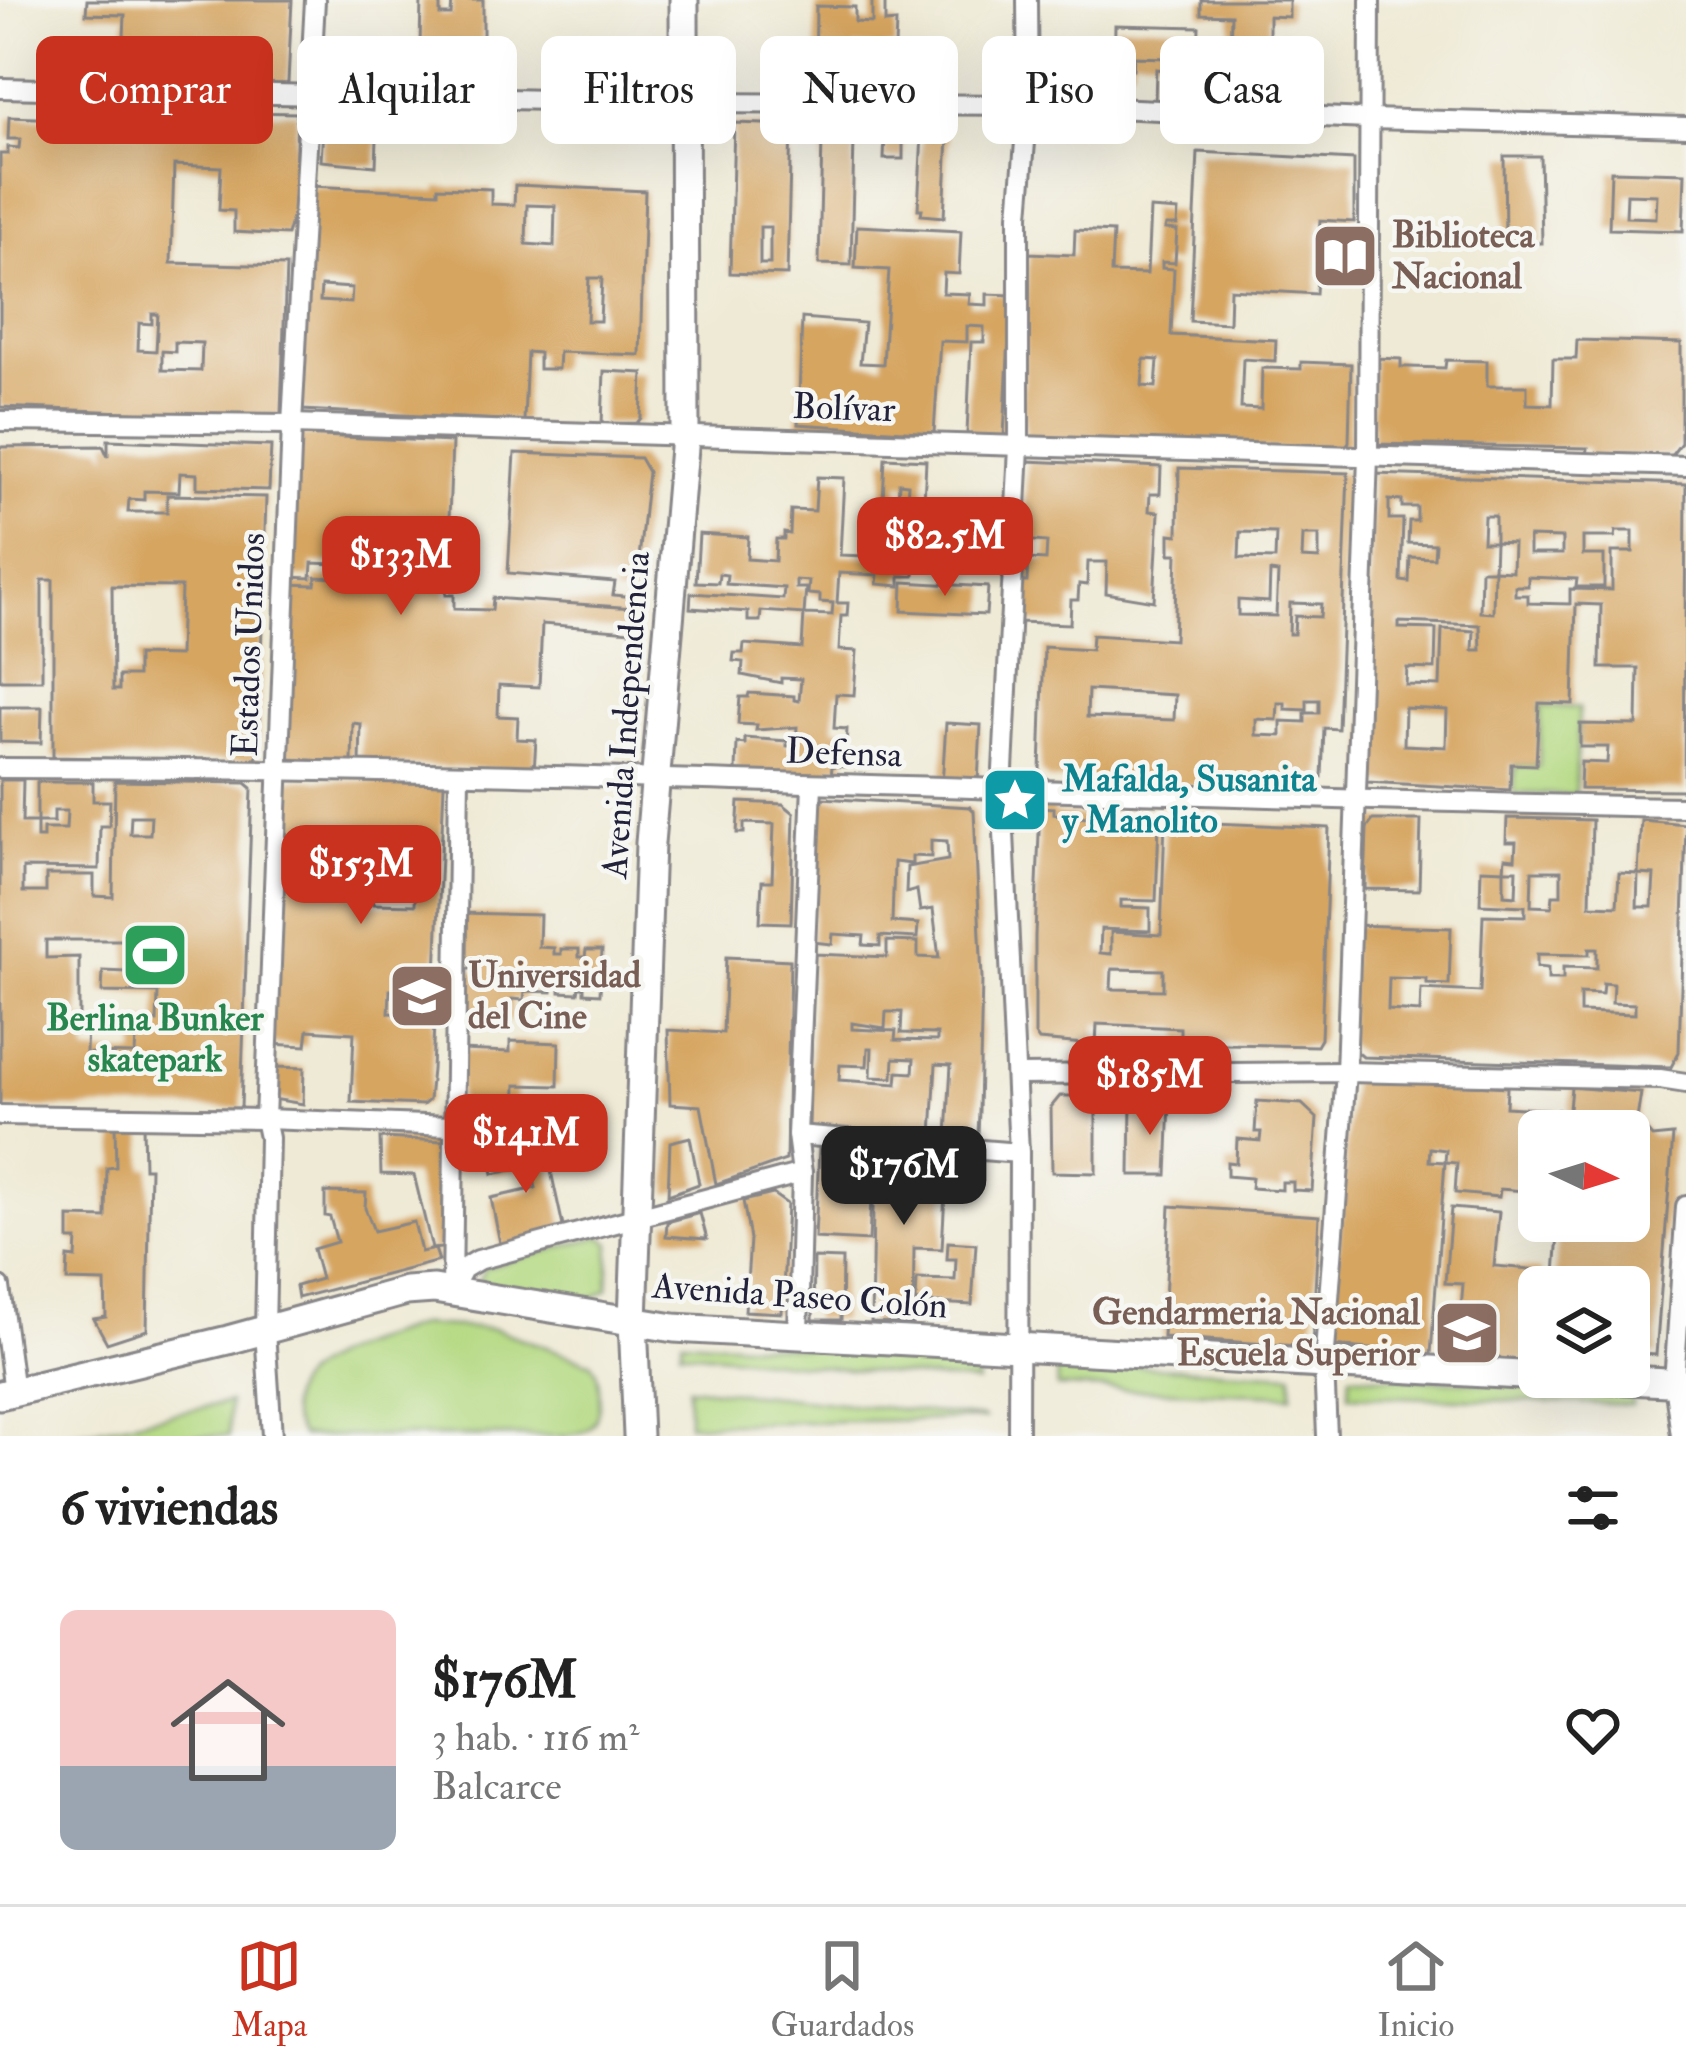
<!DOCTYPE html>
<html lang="es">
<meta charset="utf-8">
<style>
body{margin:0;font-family:"IM FELL Double Pica",serif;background:#f2f2f2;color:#222;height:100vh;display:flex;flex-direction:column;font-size:45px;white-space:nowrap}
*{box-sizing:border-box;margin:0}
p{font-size:39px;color:#767676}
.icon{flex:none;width:66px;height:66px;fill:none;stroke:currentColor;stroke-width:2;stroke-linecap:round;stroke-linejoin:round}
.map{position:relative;height:1436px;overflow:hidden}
.panel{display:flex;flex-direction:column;background:#fff;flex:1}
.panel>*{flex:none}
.guide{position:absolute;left:36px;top:36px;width:1614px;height:108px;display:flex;gap:24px}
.needle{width:78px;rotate:94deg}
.tools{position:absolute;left:1518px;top:1110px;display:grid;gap:24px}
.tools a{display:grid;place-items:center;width:132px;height:132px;border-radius:18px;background:#fff;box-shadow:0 12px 48px #0002;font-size:60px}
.price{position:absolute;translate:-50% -102px;padding:0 27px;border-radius:24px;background:#c8321e;color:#fff;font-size:39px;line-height:78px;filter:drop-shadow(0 3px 6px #0008)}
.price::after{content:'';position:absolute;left:50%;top:72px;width:36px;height:27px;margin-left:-18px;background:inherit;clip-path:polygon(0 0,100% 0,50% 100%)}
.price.active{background:#222;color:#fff}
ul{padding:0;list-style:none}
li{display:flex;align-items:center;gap:36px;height:300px;padding:0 60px}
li+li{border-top:3px solid #e0e0e0}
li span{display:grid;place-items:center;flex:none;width:336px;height:240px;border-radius:18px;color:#555}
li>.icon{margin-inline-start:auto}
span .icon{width:144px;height:144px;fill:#fffc;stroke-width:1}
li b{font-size:51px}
h2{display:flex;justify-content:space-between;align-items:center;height:144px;padding:0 60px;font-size:51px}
.pill{padding:0 42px;border-radius:18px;background:#fff;box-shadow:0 12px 48px #0002;font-size:42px;line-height:108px}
.pill.active{background:#c8321e;color:#fff}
.menu{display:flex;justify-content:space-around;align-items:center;height:168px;border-top:3px solid #e0e0e0;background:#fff;font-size:33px;color:#767676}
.menu a{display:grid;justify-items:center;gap:6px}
.menu .active{color:#c8321e}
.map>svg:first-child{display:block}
.green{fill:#b4d981;stroke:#6b7e5e;stroke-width:3}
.building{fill:#d6a561;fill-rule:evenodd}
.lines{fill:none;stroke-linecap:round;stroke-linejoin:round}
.minor-casing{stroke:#888688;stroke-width:24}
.primary-casing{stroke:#888688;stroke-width:33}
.minor{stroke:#fff;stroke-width:18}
.primary{stroke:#fff;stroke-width:27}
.labels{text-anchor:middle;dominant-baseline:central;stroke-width:9;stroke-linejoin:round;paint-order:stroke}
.education-label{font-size:36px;font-weight:bold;fill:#785e54;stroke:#f6f6f2;text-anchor:start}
.street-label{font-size:36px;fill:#22223b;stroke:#f6f6f2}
.culture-label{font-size:36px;font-weight:bold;fill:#0d838f;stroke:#f6f6f2;text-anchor:start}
.leisure-label{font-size:36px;font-weight:bold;fill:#27864d;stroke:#f6f6f2}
</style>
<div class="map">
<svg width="1686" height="1436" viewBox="0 0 1686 1436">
<rect width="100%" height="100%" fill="#f6f6f2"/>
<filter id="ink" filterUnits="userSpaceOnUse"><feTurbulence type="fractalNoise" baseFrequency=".00833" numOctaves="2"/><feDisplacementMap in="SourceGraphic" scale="24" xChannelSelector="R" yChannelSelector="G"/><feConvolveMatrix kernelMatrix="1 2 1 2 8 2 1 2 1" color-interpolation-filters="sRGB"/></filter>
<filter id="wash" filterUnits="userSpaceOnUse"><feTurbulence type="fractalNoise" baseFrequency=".004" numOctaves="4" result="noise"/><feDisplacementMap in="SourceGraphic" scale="48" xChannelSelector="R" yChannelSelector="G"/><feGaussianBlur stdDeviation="2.7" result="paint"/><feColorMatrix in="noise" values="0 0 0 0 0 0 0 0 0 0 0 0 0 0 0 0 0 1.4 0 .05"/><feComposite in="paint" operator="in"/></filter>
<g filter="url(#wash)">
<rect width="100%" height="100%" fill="#efead5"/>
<g class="green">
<polygon points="1541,706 1579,708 1575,795 1514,793 1515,766 1539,766"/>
<polygon points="602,1236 610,1243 608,1289 591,1299 484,1285 479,1280 484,1268"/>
<path d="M420,1325L494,1329L592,1363C602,1378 604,1421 585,1431C579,1434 571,1434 564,1436H301C253,1366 375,1342 420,1325Z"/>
<polygon points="682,1340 979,1358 977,1383 680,1351"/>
<polygon points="1056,1362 1292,1374 1292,1395 1057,1387"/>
<polygon points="1350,1375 1632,1392 1632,1405 1349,1395"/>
<polygon points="688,1387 983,1418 984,1419 688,1424"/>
<polygon points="229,1402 229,1436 63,1436"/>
</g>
<g id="blocks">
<g class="building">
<polygon points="87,0 292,0 288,82 285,88 122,83 125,15 86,14"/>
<polygon points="421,0 440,0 440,15 451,15 452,0 483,0 483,93 419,93"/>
<path d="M872,0H885V23L896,22L895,47H885L884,72H895V91L815,89L816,6L855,7V22L872,23ZM855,47H873V71L854,70Z"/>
<polygon points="1201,0 1289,0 1289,17 1269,16 1269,43 1255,43 1255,71 1268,71 1269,55 1317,56 1315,106 1155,103 1156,69 1166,70 1167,58 1134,57 1133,69 1124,69 1124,79 1114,78 1115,25 1199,27 1198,60 1230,61 1231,15 1201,14"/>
<polygon points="329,109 378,110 376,166 321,161 324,113"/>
<path d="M176,111L297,113L294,211L287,235L234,232V211L219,210L221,167L174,165L171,263L286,266L281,413L278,418L0,407V154H8V147L19,148L20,139H8L9,117L61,119L60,129L175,132ZM152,314H158L156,351L138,350L139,323L152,324ZM175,342L202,343L201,371L162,370V351L175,352Z"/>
<path d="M734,123L791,125L787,275L730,273ZM760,227H770V264H760Z"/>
<polygon points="885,134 903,134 903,159 884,159"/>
<polygon points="922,134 948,136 944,217 921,215 922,209 918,209"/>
<polygon points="822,139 854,139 851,265 819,264"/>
<polygon points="1198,152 1354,160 1354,222 1320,220 1316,294 1230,289 1229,323 1190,321"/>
<polygon points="1504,156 1540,156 1542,243 1505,243"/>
<path d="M1611,171L1685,173L1683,231L1609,229ZM1627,194L1657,195L1656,218L1626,217Z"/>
<path d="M515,185L645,191L640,355L559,352L558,369H539V353L527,352L524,421L302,410L299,403L310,186L438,192V187L491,189V204L514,205ZM527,205L555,206L554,246L526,244ZM589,278H602L600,321H587ZM321,286L352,288L351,303L320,301Z"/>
<path d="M1150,209L1178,211L1177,225H1166L1165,229L1177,230L1175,263L1162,262V268L1174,269L1171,335L1276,340L1275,361L1243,359L1241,408L1261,409L1262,368L1301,369V362L1351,364L1349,442L1341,452L1026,439L1022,401L1029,253L1074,255L1075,230L1113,232L1111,273L1147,274ZM1144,359L1158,360L1156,387L1142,386Z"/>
<polygon points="857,226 961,231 959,274 944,273 943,293 970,294 969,304 987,305 987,294 1011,295 1004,436 967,434 971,342 984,342 984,327 967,326 967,342 940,341 934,433 798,424 802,318 864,323 860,363 883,364 889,270 855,268"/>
<polygon points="1577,340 1681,343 1681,443 1671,456 1587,456 1588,448 1372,444 1373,358 1401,359 1401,367 1408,367 1445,368 1446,360 1487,361 1487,386 1527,386 1527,404 1552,405 1553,359 1576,359"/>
<polygon points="604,371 643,373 641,418 637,423 602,424"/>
<polygon points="298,435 452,442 446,595 454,595 454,609 492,610 493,598 633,608 630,631 542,624 539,687 499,685 498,716 518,717 517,739 536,740 534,771 360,763 361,724 353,723 352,762 286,759 287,584 315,585 316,577 336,578 336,564 312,563 311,578 288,577"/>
<path d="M108,440L271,446L269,490L197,488V474L180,473L179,492L144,491V500L129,499L128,512H167V495L266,497L258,755L252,761L53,757V580H42V680H0V447L103,446L108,457ZM112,586L181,587L179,656L137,655V676H119V690H113Z"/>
<polygon points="515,453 640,458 648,472 635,597 613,595 615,582 508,573"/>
<polygon points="885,458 926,460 924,502 907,501 908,484 899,483 898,501 883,500"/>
<polygon points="1027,461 1161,467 1160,494 1150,494 1149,511 1159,512 1154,601 1106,593 1107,562 1088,562 1087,585 1079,584 1078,600 1071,600 1070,624 1018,622 1020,582 1027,582 1028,559 1046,560 1047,542 1023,540"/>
<path d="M1179,468L1348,473L1338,729L1324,728L1322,777L1303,776L1302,790L1049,780L1040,771L1044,647L1091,650L1092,635L1174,640L1177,554H1170V534L1178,535ZM1240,532L1276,533L1275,559L1239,558ZM1303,535H1319V559L1302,558ZM1270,572L1278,573L1276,616L1238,615V600L1269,602ZM1290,603L1321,604L1320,617L1295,616L1294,634H1289ZM1088,690L1175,695L1174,720L1087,717ZM1307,700H1319V713H1305V722L1281,721V736L1256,735V719L1277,720L1278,703H1285V709L1307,710Z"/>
<path d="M1373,474L1686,484L1684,790L1580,789L1581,762L1607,763L1608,747H1580V724L1637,725L1638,668H1600L1601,605L1576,604L1573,704L1539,703L1536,765L1511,764L1510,790L1367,782L1364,779ZM1389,500L1402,501V507H1417V521H1409L1408,543L1435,544L1434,558L1410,557L1409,582L1401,581L1403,519H1389ZM1484,516H1495V542L1513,543L1512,571L1494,570L1493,613L1480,612L1481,570H1494L1495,542H1483ZM1616,531H1633V552H1612V590L1570,589V604L1528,603V595H1515V586H1528V577L1577,579L1576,587H1604V555H1583V537H1615ZM1529,537L1562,538V554H1529ZM1399,622L1480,625L1481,650H1473L1474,631L1442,629L1440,686L1406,685L1407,668L1435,669L1436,629L1399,628ZM1405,708L1447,710L1446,747L1404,745Z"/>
<polygon points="817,477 844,478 840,555 915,558 914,576 900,576 900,586 877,584 878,575 839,573 837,603 848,603 847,616 841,616 839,650 857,651 854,695 836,694 834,728 847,729 845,767 832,766 831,777 736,771 737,743 745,744 745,738 787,741 787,746 796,747 797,727 756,730 757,725 738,724 740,697 748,697 749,693 794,696 794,700 799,701 801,679 781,678 781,683 742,675 743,662 733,661 734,653 743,653 744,644 802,648 804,614 832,615 833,603 820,602 820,595 808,594 809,581 796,580 796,588 806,588 804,614 761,611 760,621 748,621 748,612 690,608 691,593 783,599 784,588 726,584 727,575 719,574 718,583 696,582 699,534 748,537 747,559 775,561 776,539 784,539 784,533 790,534 791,510 815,511"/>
<polygon points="903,582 988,587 986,615 902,611"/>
<polygon points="0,707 42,707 41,743 0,742"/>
<polygon points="946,723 981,725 978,782 942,785"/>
<path d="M289,779L444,784L432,1070L429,1100L423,1105L351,1102L354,1033L308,1030L306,1046L270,1044L281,785ZM375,841L418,843L415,905L373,904ZM390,990L408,991L407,1014L389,1013Z"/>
<path d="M0,780H23L22,822H37V838H43V829H66L67,811H54V822H37V782H93V801H110L109,826H100L99,869L23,868V892H46V875H94V896L113,897L115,781L246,783L252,788L241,1108H0ZM131,816H151L150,834H130ZM46,940H128L127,972L103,971L102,992L158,993L157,1022L137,1021L135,1054L86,1053L87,1019H79V957L46,958Z"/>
<path d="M821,798L970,807L974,811L982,978L979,1111L978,1135L973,1139L947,1136L951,1065L936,1064L932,1135L809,1126L814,954L887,957V941L918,942V957L939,958L933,909L920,911L917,890L906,893L907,867L948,860L947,841L931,840V857L912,856V864L894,862L892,922L918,924L917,938L880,936V946L863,945L864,936L833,934L832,944L812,942ZM886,1012H902L901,1033L937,1034V1041L895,1040L896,1031L852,1029V1023L885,1028ZM868,1048H872L871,1077L893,1078L894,1058L914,1059L913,1073L898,1072L897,1084L839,1080L840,1065L867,1066Z"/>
<polygon points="739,802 783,804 794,813 791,923 760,922 762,881 772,881 774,824 744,823 744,833 737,833"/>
<path d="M1040,807L1054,808V814L1159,823L1156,901L1121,900V907L1150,908V931L1101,929L1100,953L1111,954V932L1161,935L1165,821L1329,828L1321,1039L1317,1046L1180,1043V1028L1097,1024L1096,1045L1039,1040L1035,1034V936ZM1112,969L1163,970V990L1111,989Z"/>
<path d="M1507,818L1592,820L1590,905L1617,906L1619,873L1638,874L1637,907H1652L1654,875L1638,874L1641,820L1686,824L1679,1052L1671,1067L1363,1057L1348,1044L1352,925L1451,928L1449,985L1427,984V979L1389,978L1388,1010L1420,1012L1421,989L1480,992L1483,915L1525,916V906L1480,904L1481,869L1504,870V895L1516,896L1517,870H1504L1505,858L1515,859L1516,842H1506ZM1532,871H1561V895H1553L1552,907L1531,906ZM1589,949H1597V968L1563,967V979H1548V968L1537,967V954L1589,955ZM1603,983L1613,984L1612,1003L1635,1004V1014L1580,1012V993L1602,994Z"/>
<polygon points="1373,820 1421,820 1419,890 1365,889 1367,828"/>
<polygon points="459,913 540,915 539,947 554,948 554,954 561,954 561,949 579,949 579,957 585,957 586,950 602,950 600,994 584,993 584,987 579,987 578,993 560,992 560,980 552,979 552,992 525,991 524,1000 512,999 511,1021 459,1019 460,969 478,969 478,961 458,961"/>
<polygon points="726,957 790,960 786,1160 716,1184 701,1106 670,1104 668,1030 723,1033"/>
<polygon points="510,1041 559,1043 558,1086 516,1085 515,1120 458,1118 461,1050 510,1052"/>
<polygon points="273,1067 304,1068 303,1104 273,1099"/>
<polygon points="1359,1078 1507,1087 1506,1107 1558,1110 1556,1131 1539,1131 1539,1192 1500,1189 1499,1197 1455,1193 1457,1163 1445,1162 1446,1150 1430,1148 1429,1161 1445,1162 1431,1354 1331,1346 1351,1083"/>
<polygon points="1571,1087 1641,1093 1637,1119 1652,1137 1673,1135 1656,1355 1629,1353 1629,1287 1554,1287 1559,1221 1629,1221 1629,1131 1567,1131"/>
<polygon points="1060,1096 1096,1096 1096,1173 1052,1172 1051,1107"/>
<polygon points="1131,1101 1170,1101 1167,1175 1130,1175"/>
<polygon points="1257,1101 1302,1104 1317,1118 1312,1191 1293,1190 1293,1182 1282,1182 1282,1190 1251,1188 1252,1178 1227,1176 1227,1162 1236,1163 1237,1139 1260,1141 1261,1132 1255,1132"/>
<polygon points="115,1125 143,1125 144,1168 150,1168 147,1330 107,1343 94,1319 106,1317 105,1282 67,1281 68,1257 76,1258 77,1240 69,1240 69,1217 106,1218 107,1168 116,1167"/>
<polygon points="690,1137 699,1184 668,1195 670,1142"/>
<polygon points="380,1138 444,1141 442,1248 432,1249 414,1175 381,1174"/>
<polygon points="544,1139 564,1231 501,1248 491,1198 536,1188 531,1166 493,1174 488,1150"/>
<polygon points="819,1149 873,1153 869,1241 815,1238"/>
<polygon points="874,1154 947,1155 942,1249 914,1248 913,1324 871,1323"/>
<polygon points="325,1192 366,1193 365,1208 374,1231 414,1222 421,1252 435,1249 439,1261 298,1298 296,1286 321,1279 313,1249 337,1242 330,1217 325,1216"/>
<polygon points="773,1194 787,1204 782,1313 745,1311 750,1239 743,1201"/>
<polygon points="1170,1206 1319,1216 1312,1347 1163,1337"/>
<polygon points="1451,1208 1499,1212 1494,1266 1541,1270 1533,1361 1442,1353 1446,1310 1461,1311 1463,1284 1445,1283"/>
<polygon points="700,1213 707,1239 666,1236 667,1222"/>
<polygon points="948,1242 976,1244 972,1305 916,1302 917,1279 955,1280 956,1259 947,1259"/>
<polygon points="814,1258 842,1259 841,1320 813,1320"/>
</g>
</g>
</g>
<g filter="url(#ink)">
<use href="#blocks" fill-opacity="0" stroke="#888688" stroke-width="3"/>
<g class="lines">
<defs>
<g id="minor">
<polyline points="0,88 685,103 1044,105 1368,119 1686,127"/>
<polyline points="0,421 292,424 1686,466"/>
<path d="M0,768C562,768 1124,798 1686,807"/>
<polyline points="1018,1075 1346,1072 1660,1079 1686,1083"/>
<polyline points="0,1115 265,1119 451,1126"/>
<polyline points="797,1135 1019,1153"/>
<polyline points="454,1286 463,1269 478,1260 802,1173"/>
<polyline points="0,1287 14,1392"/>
<polyline points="452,1291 459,774"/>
<polyline points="798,1334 802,1173 797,1135 812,785"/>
<polyline points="272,1436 265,1331 269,1138 265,1119 292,424 315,0"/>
<polyline points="1018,1436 1019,1153 1002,790 1019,447 1019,215 1028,106 1027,0"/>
<polyline points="1327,1436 1324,1365 1346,1072 1368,457 1370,0"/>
<polyline points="1681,1436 1674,1382 1686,1206"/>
</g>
<g id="primary">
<polyline points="1569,1377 1686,1383"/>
<polyline points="0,1395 228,1340 406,1291 434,1289 674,1328 1539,1376"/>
<polyline points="638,1436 633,1321 650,843 685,436 684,0"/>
</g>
</defs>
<use href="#minor" class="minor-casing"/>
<use href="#primary" class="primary-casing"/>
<use href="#minor" class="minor"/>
<use href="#primary" class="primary"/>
</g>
</g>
<defs>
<symbol id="library-square" viewBox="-11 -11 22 22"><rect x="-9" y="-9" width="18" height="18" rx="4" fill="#8d6e63" stroke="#f6f6f2"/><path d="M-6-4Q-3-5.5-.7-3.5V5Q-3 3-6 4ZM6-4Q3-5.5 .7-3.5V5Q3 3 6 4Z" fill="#fff"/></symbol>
<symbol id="sight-square" viewBox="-11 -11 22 22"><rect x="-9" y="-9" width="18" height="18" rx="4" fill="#0f9aa8" stroke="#f6f6f2"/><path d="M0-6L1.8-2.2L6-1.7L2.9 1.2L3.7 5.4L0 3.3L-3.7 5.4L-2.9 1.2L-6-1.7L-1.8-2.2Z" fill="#fff"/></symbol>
<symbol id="stadium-square" viewBox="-11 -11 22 22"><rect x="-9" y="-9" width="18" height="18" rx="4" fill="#2e9e5b" stroke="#f6f6f2"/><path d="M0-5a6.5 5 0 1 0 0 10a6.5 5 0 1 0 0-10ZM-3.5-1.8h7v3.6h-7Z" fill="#fff"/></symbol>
<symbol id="university-square" viewBox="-11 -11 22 22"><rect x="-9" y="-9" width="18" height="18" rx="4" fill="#8d6e63" stroke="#f6f6f2"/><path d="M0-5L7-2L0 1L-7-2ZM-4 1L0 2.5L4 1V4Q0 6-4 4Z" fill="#fff"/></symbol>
</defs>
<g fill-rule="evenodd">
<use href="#library-square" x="1307" y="218" width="76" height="76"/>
<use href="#sight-square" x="977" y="762" width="76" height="76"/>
<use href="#stadium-square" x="117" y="917" width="76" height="76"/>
<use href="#university-square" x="384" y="958" width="76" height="76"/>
<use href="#university-square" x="1429" y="1295" width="76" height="76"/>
</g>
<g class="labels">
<g class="education-label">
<text x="1392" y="235">Biblioteca<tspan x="1392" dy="41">Nacional</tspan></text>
<text x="468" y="975">Universidad<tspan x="468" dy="41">del Cine</tspan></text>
<text x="1420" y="1312" text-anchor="end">Gendarmeria Nacional<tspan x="1420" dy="41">Escuela Superior</tspan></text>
</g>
<g class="street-label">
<text transform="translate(844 408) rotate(2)">Bolívar</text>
<text transform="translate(249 645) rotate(-88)">Estados Unidos</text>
<text transform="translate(626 715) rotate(-86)">Avenida Independencia</text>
<text transform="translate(844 753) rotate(2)">Defensa</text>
<text transform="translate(800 1296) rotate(4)">Avenida Paseo Colón</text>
</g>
<g class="culture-label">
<text x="1062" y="779">Mafalda, Susanita<tspan x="1062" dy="41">y Manolito</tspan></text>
</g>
<g class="leisure-label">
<text x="155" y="1018">Berlina Bunker<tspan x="155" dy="41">skatepark</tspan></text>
</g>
</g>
</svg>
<div class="tools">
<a><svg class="needle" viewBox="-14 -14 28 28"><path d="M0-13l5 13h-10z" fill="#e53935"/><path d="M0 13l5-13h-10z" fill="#767676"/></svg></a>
<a><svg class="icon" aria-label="layers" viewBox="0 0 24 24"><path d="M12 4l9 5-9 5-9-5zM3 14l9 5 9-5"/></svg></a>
</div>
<b class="price" style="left:945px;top:599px">$82.5M</b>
<b class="price" style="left:401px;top:618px">$133M</b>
<b class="price" style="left:361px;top:927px">$153M</b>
<b class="price" style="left:1150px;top:1138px">$185M</b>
<b class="price" style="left:526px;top:1196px">$141M</b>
<b class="price active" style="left:904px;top:1228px">$176M</b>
<div class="guide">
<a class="pill active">Comprar</a>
<a class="pill">Alquilar</a>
<a class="pill">Filtros</a>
<a class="pill">Nuevo</a>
<a class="pill">Piso</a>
<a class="pill">Casa</a>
</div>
</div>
<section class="panel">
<h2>6 viviendas<svg class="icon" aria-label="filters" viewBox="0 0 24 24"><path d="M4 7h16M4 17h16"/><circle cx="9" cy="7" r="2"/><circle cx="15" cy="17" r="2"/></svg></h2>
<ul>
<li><span style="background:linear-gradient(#f6c9c9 65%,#9aa5b1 0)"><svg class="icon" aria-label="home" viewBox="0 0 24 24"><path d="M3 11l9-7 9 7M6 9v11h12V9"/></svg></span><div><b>$176M</b><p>3 hab. · 116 m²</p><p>Balcarce</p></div><svg class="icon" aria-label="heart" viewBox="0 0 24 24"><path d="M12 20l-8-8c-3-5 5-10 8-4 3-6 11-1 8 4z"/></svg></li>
</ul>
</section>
<nav class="menu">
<a class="active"><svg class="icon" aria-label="map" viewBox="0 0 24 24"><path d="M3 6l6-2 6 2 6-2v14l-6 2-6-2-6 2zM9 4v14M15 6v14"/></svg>Mapa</a>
<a><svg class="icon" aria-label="saved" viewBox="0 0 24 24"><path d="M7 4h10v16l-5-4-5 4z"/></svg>Guardados</a>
<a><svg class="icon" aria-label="home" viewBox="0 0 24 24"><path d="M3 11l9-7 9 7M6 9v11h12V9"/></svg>Inicio</a>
</nav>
